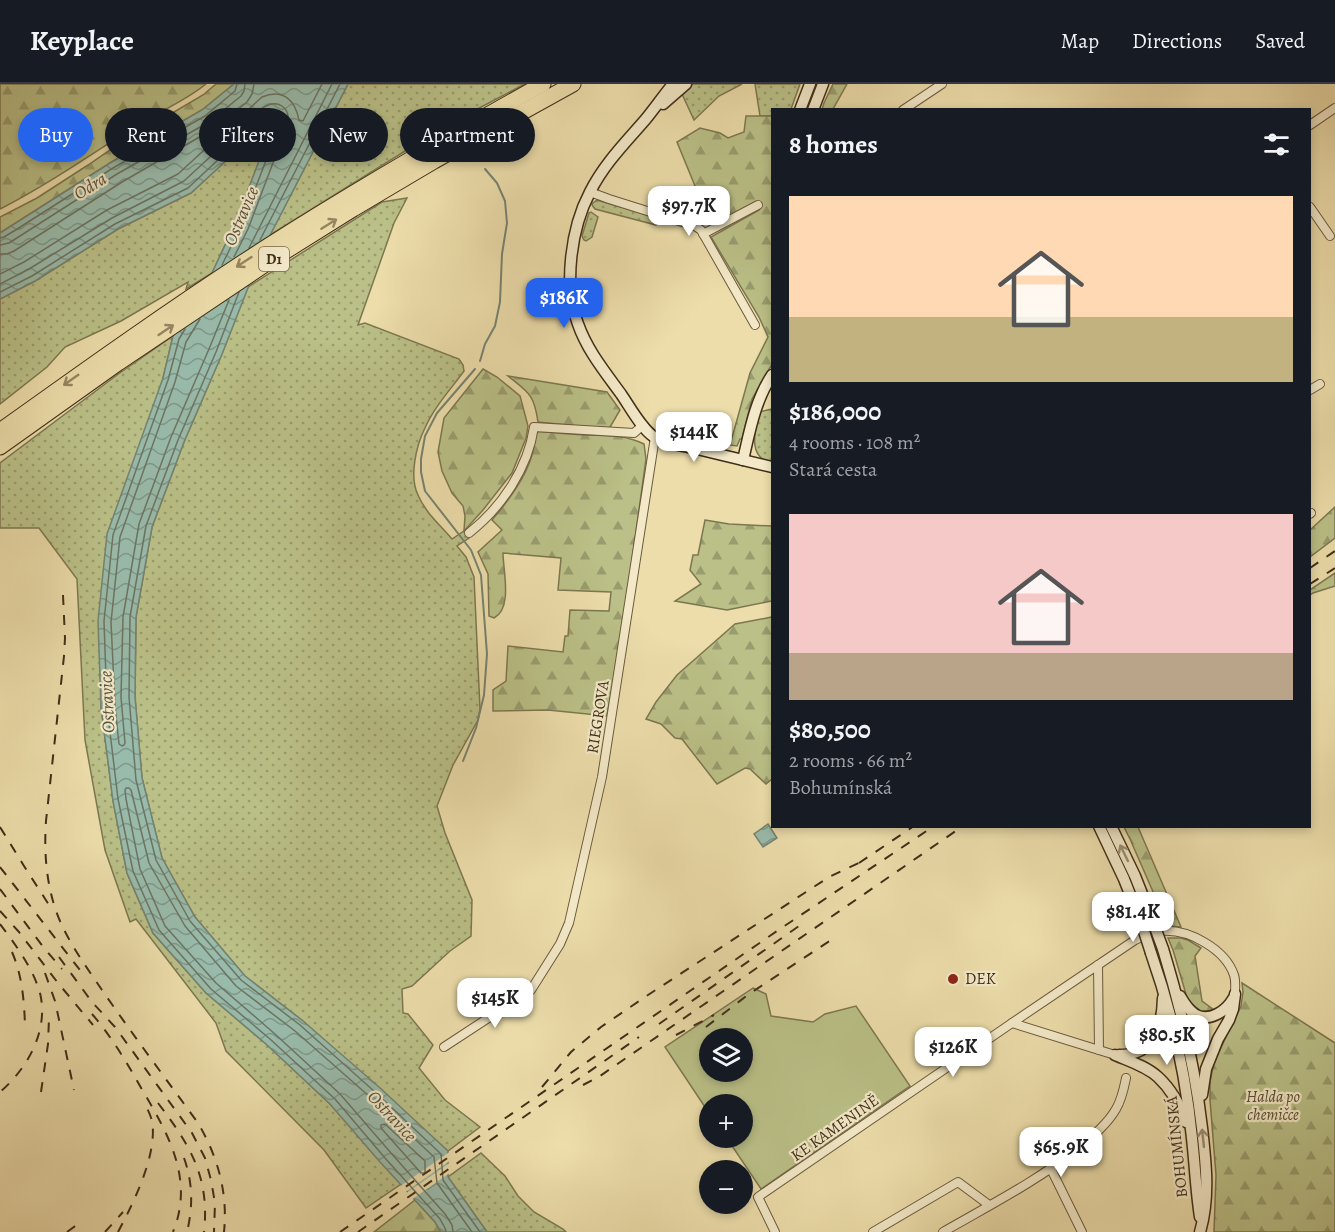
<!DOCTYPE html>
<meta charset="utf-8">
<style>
body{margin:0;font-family:Alegreya,serif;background:#20242c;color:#f1f3f6;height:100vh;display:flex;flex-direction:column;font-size:22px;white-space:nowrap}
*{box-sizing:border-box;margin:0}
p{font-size:20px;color:#9ea1a6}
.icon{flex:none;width:33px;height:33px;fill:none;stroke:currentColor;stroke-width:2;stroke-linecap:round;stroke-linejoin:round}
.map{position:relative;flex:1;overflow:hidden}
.side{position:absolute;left:771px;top:24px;width:540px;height:720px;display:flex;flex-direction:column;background:#171b24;border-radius:0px;box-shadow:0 3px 9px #0003}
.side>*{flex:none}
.guide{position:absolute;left:18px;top:24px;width:570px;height:54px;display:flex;gap:12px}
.tools{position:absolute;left:699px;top:944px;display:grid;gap:12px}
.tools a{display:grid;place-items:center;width:54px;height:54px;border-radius:50%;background:#171b24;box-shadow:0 3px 9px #0003;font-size:30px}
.price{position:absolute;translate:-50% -51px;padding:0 14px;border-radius:12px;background:#fff;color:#222;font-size:20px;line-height:39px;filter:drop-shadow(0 2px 3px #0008)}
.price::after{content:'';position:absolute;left:50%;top:36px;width:18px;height:14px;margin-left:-9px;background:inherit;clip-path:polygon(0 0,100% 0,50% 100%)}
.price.active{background:#2563eb;color:#fff}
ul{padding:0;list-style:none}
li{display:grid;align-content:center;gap:12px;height:318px;padding:0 18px}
li span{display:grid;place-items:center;height:186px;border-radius:0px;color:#555}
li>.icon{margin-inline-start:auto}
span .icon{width:108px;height:108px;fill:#fffc;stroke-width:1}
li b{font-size:26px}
h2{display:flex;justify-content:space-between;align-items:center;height:72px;padding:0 18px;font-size:26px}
.tag{padding:0 21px;border-radius:27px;background:#171b24;box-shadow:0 3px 9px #0003;font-size:21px;line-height:54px}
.tag.active{background:#2563eb;color:#fff}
header{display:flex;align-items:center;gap:36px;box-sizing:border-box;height:84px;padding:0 30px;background:#171b24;border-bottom:2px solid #363941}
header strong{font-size:28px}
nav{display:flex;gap:33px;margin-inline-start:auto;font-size:21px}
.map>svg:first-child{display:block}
.grass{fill:url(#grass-dots);stroke:#7d7750;stroke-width:1.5}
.forest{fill:url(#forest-firs);stroke:#7d7750;stroke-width:1.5}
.garden{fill:#bac087;stroke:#7d7750;stroke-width:1.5;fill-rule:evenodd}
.water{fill:url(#water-waves);stroke:#758371;stroke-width:1.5}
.pier{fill:#ecddaa}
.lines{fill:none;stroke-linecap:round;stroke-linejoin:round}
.shore{stroke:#6c7462;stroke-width:1.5}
.stream{stroke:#758371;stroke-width:2}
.street-casing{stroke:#6b5a3d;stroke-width:10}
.secondary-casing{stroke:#402e19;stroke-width:13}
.highway-casing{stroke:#402e19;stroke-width:17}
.street{stroke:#f3e9c8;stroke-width:8}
.secondary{stroke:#f3e9c8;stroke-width:10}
.highway{stroke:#ecddaa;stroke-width:15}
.rail{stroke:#402e19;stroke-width:2;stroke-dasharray:10 10;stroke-linecap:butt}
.secondary-bridge-casing{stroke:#402e19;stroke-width:13;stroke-linecap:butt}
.secondary-bridge{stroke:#f3e9c8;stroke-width:10}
.oneway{stroke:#968662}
.oneway2{stroke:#9a8c70}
.poi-dot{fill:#8f2418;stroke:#f3e9c8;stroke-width:2}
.labels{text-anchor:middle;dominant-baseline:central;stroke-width:4.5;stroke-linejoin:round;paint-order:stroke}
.shield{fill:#f3e9c8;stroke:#76664e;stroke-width:1.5}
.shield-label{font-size:15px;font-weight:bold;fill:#402e19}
.street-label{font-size:16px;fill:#402e19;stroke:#f3e9c8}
.poi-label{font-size:16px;fill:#402e19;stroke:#f3e9c8;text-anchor:start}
.park-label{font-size:16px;font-style:italic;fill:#584b2f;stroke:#f3e9c8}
.water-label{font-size:18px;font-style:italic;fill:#56513e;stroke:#f3e9c8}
</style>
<header>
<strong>Keyplace</strong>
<nav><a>Map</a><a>Directions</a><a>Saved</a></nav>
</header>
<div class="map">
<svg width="1335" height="1148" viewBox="0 0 1335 1148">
<defs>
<pattern id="grass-dots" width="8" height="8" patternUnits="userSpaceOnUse" patternTransform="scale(1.5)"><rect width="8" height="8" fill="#bac087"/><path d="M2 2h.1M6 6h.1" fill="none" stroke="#999c6e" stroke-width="1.8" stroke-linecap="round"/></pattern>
<pattern id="forest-firs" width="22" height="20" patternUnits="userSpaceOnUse" patternTransform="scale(1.5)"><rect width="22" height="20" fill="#bac087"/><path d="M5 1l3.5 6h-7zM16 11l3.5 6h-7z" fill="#999c6e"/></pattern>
<pattern id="water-waves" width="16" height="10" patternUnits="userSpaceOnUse" patternTransform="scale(1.5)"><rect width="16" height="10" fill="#99bbab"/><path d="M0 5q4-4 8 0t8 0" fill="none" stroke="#7e988a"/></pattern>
</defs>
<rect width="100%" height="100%" fill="#ecddaa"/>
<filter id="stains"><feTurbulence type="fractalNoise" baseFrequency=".00333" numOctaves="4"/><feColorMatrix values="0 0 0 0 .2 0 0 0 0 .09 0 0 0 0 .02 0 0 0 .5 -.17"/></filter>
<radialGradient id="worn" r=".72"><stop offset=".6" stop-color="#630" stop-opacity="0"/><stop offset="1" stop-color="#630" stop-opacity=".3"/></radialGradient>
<g class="grass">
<polygon points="348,0 525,0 447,41 270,151"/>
<polygon points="693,0 742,0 719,12 694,36 682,10"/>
<polygon points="755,0 800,0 791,25 772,26 772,32 760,32"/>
<polygon points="278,28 235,140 212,189 186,205 188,198 121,237 65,263 47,283 0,320 0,215 35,197 118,145 191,109"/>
<path d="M407,114L394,139L358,241L365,239L459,275L463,281L464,287C451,305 434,323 425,344C416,362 409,393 418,411C425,428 440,441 452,455L464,447L469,454L457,462L466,473L474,493L480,625L478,636L453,681L437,722L445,749L472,816L471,852L450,867L412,902L402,905L403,929L408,930L433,961L419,984L445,1016L480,1043L448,1067L303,937L245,892L195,833L162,774L142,694L135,613L136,533L152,443L184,358L222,270L248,203L382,118Z"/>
<polygon points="597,116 658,134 656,141 595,125 592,121 593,119"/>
<polygon points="591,128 598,133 592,153 586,157 584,156 582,152 589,129"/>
<polygon points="173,252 163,294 101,623 113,717 127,789 153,849 206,909 266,960 330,1020 401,1100 366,1124 324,1066 226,967 216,939 136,835 130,838 105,766 85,656 77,495 39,444 0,444 0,379 117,291"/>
<path d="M772,325V379C747,374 755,346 759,328Z"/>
<polygon points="481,1069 505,1092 518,1112 534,1128 563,1145 566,1148 487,1148 448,1093"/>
</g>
<g class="forest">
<path d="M0,0H206C184,18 158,28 134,43C90,71 47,101 0,125Z"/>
<polygon points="216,0 234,0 202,26 110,79 0,149 0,133 37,114 88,81 113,64 203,11"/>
<polygon points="833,0 847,0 833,25 822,25 824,19"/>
<polygon points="746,32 772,32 772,280 752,315 742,355 740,355 737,362 730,361 750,289 768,253 759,233 711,153 759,126 758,117 711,141 677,58 700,44 720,49 728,54 744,48"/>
<polygon points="483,285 497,293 520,312 528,342 526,354 512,389 483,426 464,447 465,432 463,422 452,409 442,387 438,368 444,334"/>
<path d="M508,292L607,308L620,326L609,345L538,338C534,310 529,309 508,292Z"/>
<path d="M537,347C553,349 568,350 584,351C607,352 623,350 644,360L646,375L622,549L607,632L548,626L493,627V606L506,597L508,562L563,568L565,552H568L570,526L609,527L611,508L558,506L561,474L503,469C503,487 513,524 494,534L489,532L488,490L478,468L502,446L492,436C508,417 525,395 532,371C534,363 535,355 537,347Z"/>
<polygon points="1335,423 1335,454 1310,473 1310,446"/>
<polygon points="705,436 729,440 772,442 772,440 772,517 727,526 675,517 701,500 690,486 693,471 698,471"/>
<polygon points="1335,489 1335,502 1313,509 1310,511 1310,506"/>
<polygon points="772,533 772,695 766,700 750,685 745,684 717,700 682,655 675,654 661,640 646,635 656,618 677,591 735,540"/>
<polygon points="1124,743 1138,743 1181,843 1168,842 1130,755"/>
<polygon points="1168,854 1181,854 1188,856 1201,864 1195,872 1202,917 1214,926 1201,927 1188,917 1173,866"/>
<polygon points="1242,899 1335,959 1335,1148 1214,1148 1216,1091 1210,1016 1210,998 1214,978 1241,922 1243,908"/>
<polygon points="415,1116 435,1138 441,1148 374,1148"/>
</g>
<path class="garden" d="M753,904L766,910L771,932L813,938L825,930L856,922L910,1002L761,1105L726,1053H742V1020H710L709,1029L665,963ZM710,954H742V987H710Z"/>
<g class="water">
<polygon points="234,0 348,0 264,163 222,270 184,358 152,443 136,533 135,613 142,694 162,774 195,833 245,892 303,937 379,1003 448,1067 448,1093 487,1148 441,1148 435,1138 380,1078 330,1020 266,960 206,909 153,849 127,789 113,717 101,623 98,537 107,450 163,294 173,252 212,189 235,140 277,30 191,109 118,145 35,197 0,215 0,149 110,79 202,26"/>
<polygon points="768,740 777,754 763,763 754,750"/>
</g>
<g class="pier">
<polygon points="451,1067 451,1076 404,1109 399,1103"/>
<polygon points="451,1078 451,1088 411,1116 405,1110"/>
</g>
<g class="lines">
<g class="shore">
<polyline points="0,154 4,153 14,147 113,84 205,32 235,7 237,0"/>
<polyline points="260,156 340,0"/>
<polyline points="0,161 9,159 117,90 209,38 241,12 244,7 245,0"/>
<polyline points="249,164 332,0"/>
<polyline points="0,170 7,170 14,167 122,98 215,44 247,18 252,10 254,0"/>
<path d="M0,190L24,178L107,126L178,90L262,13C283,4 295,16 299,36L303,37L322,0"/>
<path d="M0,200L29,185L112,134L184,97L264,23C278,15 290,23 288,39L248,145L234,173"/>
<polyline points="0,208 32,192 115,140 188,104 269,28 272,27 277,27 281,31 281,37 241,142 222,181"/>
<polyline points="239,208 216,268 178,356 146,442 130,533 129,613 136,696 156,776 190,837 241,896 300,941 375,1008 441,1070 443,1096 480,1148"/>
<polyline points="200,235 186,258 175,298 120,453 111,538 115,622 119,660 122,662 124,661 125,659 121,613 123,533 139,440 171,353 209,265 229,216"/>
<polyline points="185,245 179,255 168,296 113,451 104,537 107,623 118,715 133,787 159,846 211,905 270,955 335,1015 385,1074 440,1135 445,1144 446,1148"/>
<polygon points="381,1041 385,1040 425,1077 425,1089 421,1089 381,1044"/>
<polyline points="453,1148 452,1141 445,1130 391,1069 340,1010 275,950 216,899 165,842 140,785 126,715 125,706 126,704 129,704 131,706 149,779 185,842 236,902 295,947 370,1013 434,1073 437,1099 472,1148"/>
</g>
<g class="stream">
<polyline points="480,277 485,260 495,242 500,218 502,170 507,139 505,117 497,99 485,85"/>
<polyline points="463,677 476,644 484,611 487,570 481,491 471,466 425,407 421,388 421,375 425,352 437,329 475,285"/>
</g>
<defs>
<g id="street">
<polyline points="903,26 942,0"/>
<polyline points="1310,41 1335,24"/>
<polyline points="590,108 609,115 695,142 701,146 755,241"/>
<polyline points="1310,123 1330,152"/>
<polyline points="703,150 758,121"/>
<polyline points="1310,306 1320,300"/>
<polyline points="1310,430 1311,429"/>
<path d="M469,449C502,423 528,384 534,343L634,349L643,341"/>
<polyline points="1098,881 1099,966"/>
<polyline points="1012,939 1115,971"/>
<polyline points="444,963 531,906 560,860 569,839 602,693 655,353"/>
<polyline points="1051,1085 1082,1148"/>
<path d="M775,1148L758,1113L1012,939L1135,856C1144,852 1153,848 1162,847C1189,845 1225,865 1234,891C1236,897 1235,904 1235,910"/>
<polyline points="873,1148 958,1098 989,1121"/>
<path d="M943,1148C990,1121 1039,1096 1081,1062C1094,1051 1108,1039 1116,1025C1122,1015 1124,1004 1126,994"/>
</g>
<g id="secondary">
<path d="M673,0C663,12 655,24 645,36C625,59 604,80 590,108C571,144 563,202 578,240C587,266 605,288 621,310C630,323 641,344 654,353C665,360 680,361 693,364C719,370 746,377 772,383"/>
<polyline points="663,20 686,0"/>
<polyline points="800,26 810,0"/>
<polyline points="813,26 823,0"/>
<path d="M743,376C750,346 755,317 772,291"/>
<polyline points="1099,742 1124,795 1141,838"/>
<polyline points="1111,742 1135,792 1152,835"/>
<path d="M1163,865C1181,924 1195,983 1202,1044C1206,1079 1210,1114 1200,1148"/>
<path d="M1151,869C1172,929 1186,991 1192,1054C1195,1081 1196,1107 1200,1133"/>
<path d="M1180,912C1184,919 1189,927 1196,931C1210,938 1226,927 1233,915"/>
<path d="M1115,971C1129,977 1146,982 1158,993C1171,1005 1180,1021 1186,1038"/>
<path d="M1119,971C1155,971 1162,944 1163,914"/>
<polyline points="1202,1011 1206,985 1218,955 1229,936 1233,925 1235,910"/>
</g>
<g id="highway">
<path d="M0,347C88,284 175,222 265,164C356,106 449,52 543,0"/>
<polyline points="0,363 118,279 273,175 353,125 434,77 573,0"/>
</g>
</defs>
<use href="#street" class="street-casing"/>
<use href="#secondary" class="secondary-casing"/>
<use href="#highway" class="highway-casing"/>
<use href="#street" class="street"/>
<use href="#secondary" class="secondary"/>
<use href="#highway" class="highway"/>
<g class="rail">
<polyline points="1310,484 1335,467"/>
<polyline points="1310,500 1335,484"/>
<path d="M63,511L65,554L64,572L46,737C44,768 46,797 56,827C66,855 85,881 102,906C133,951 166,995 198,1039C218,1073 228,1109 224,1148"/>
<polyline points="0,743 24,782 51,824"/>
<polyline points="859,779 914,742"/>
<polyline points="0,783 83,890"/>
<polyline points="0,805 44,864 62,885"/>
<polyline points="0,827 19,848 58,899 93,941"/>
<path d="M0,840C15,860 33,884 40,909C49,946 28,984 0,1008"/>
<path d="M12,868C22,891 24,915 25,941"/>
<polyline points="59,873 92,918 115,943 192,1049 205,1074 211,1096 215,1119 214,1148"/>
<polyline points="45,889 55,917 74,1006"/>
<path d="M92,930C111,952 126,977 140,1002C167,1048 195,1094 173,1148"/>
<polyline points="659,940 799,842"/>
<polyline points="706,943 749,910 831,856"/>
<polyline points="676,951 714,931"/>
<polyline points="583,1001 600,992 963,742"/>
<polyline points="542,1003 571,968 601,943 648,911 829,793 867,775"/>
<polyline points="41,1008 48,960 49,934"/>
<path d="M158,1019C190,1061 210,1093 204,1148"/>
<path d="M184,1074C193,1099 193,1123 187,1148"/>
<polyline points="67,1148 78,1140"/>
<polyline points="105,1148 123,1128"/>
<path d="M118,1148C133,1120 158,1070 152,1037C151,1033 149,1028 147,1024"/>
<polyline points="340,1148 777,847 934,742"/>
<polyline points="358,1148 639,953"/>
</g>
<defs>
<g id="secondary-bridge">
<polyline points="1152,835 1163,865"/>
<polyline points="1141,838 1151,869"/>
</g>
</defs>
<use href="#secondary-bridge" class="secondary-bridge-casing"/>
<use href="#secondary-bridge" class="secondary-bridge"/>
</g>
<defs><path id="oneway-shaft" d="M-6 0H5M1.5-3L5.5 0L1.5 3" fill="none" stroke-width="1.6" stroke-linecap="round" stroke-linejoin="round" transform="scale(1.5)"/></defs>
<g class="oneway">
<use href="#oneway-shaft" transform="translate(329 140) rotate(-32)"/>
<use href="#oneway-shaft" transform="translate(244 178) rotate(147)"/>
<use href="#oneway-shaft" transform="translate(166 246) rotate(-34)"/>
<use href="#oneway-shaft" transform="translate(71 296) rotate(145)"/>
</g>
<g class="oneway2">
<use href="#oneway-shaft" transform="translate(1124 769) rotate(-116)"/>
<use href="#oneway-shaft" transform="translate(1203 1054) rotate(-96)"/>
</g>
<circle class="poi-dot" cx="953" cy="895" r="6"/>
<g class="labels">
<rect class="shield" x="259" y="163" width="30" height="24" rx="4.5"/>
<g class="shield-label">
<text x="274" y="175">D1</text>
</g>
<g class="street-label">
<text transform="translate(598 633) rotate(-81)">RIEGROVA</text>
<text transform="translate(835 1044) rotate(-35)">KE KAMENINĚ</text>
<text transform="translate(1177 1063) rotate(-96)">BOHUMÍNSKÁ</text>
</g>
<g class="poi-label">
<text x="965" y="895">DEK</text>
</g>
<g class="park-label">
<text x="1273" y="1013">Halda po<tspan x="1273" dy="18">chemičce</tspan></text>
</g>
<g class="water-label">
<text transform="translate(90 102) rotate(-32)">Odra</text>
<text transform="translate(241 132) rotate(-67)">Ostravice</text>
<text transform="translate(107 618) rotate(-93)">Ostravice</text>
<text transform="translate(392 1032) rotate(47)">Ostravice</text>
</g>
</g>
<rect width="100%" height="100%" filter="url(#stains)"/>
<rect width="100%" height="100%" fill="url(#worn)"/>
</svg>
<div class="tools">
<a><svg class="icon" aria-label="layers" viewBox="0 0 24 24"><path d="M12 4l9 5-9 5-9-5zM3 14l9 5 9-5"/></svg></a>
<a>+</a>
<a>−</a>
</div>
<b class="price" style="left:689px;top:153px">$97.7K</b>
<b class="price active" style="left:564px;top:245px">$186K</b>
<b class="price" style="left:694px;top:379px">$144K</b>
<b class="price" style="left:1133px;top:859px">$81.4K</b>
<b class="price" style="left:495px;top:945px">$145K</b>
<b class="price" style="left:1167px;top:982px">$80.5K</b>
<b class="price" style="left:953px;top:994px">$126K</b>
<b class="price" style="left:1061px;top:1094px">$65.9K</b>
<div class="guide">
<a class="tag active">Buy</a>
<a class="tag">Rent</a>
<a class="tag">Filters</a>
<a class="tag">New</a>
<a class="tag">Apartment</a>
</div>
<section class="side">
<h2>8 homes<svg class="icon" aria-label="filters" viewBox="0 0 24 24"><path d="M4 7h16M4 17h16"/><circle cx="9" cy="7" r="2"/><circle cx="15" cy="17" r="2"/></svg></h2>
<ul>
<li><span style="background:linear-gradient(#ffd9b3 65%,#c2b280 0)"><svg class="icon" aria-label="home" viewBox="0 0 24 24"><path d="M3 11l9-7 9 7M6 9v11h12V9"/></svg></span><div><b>$186,000</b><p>4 rooms · 108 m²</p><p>Stará cesta</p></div></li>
<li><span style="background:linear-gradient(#f6c9c9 75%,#b9a48a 0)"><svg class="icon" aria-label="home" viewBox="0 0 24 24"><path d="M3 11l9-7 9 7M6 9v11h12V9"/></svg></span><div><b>$80,500</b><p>2 rooms · 66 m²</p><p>Bohumínská</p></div></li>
</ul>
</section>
</div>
